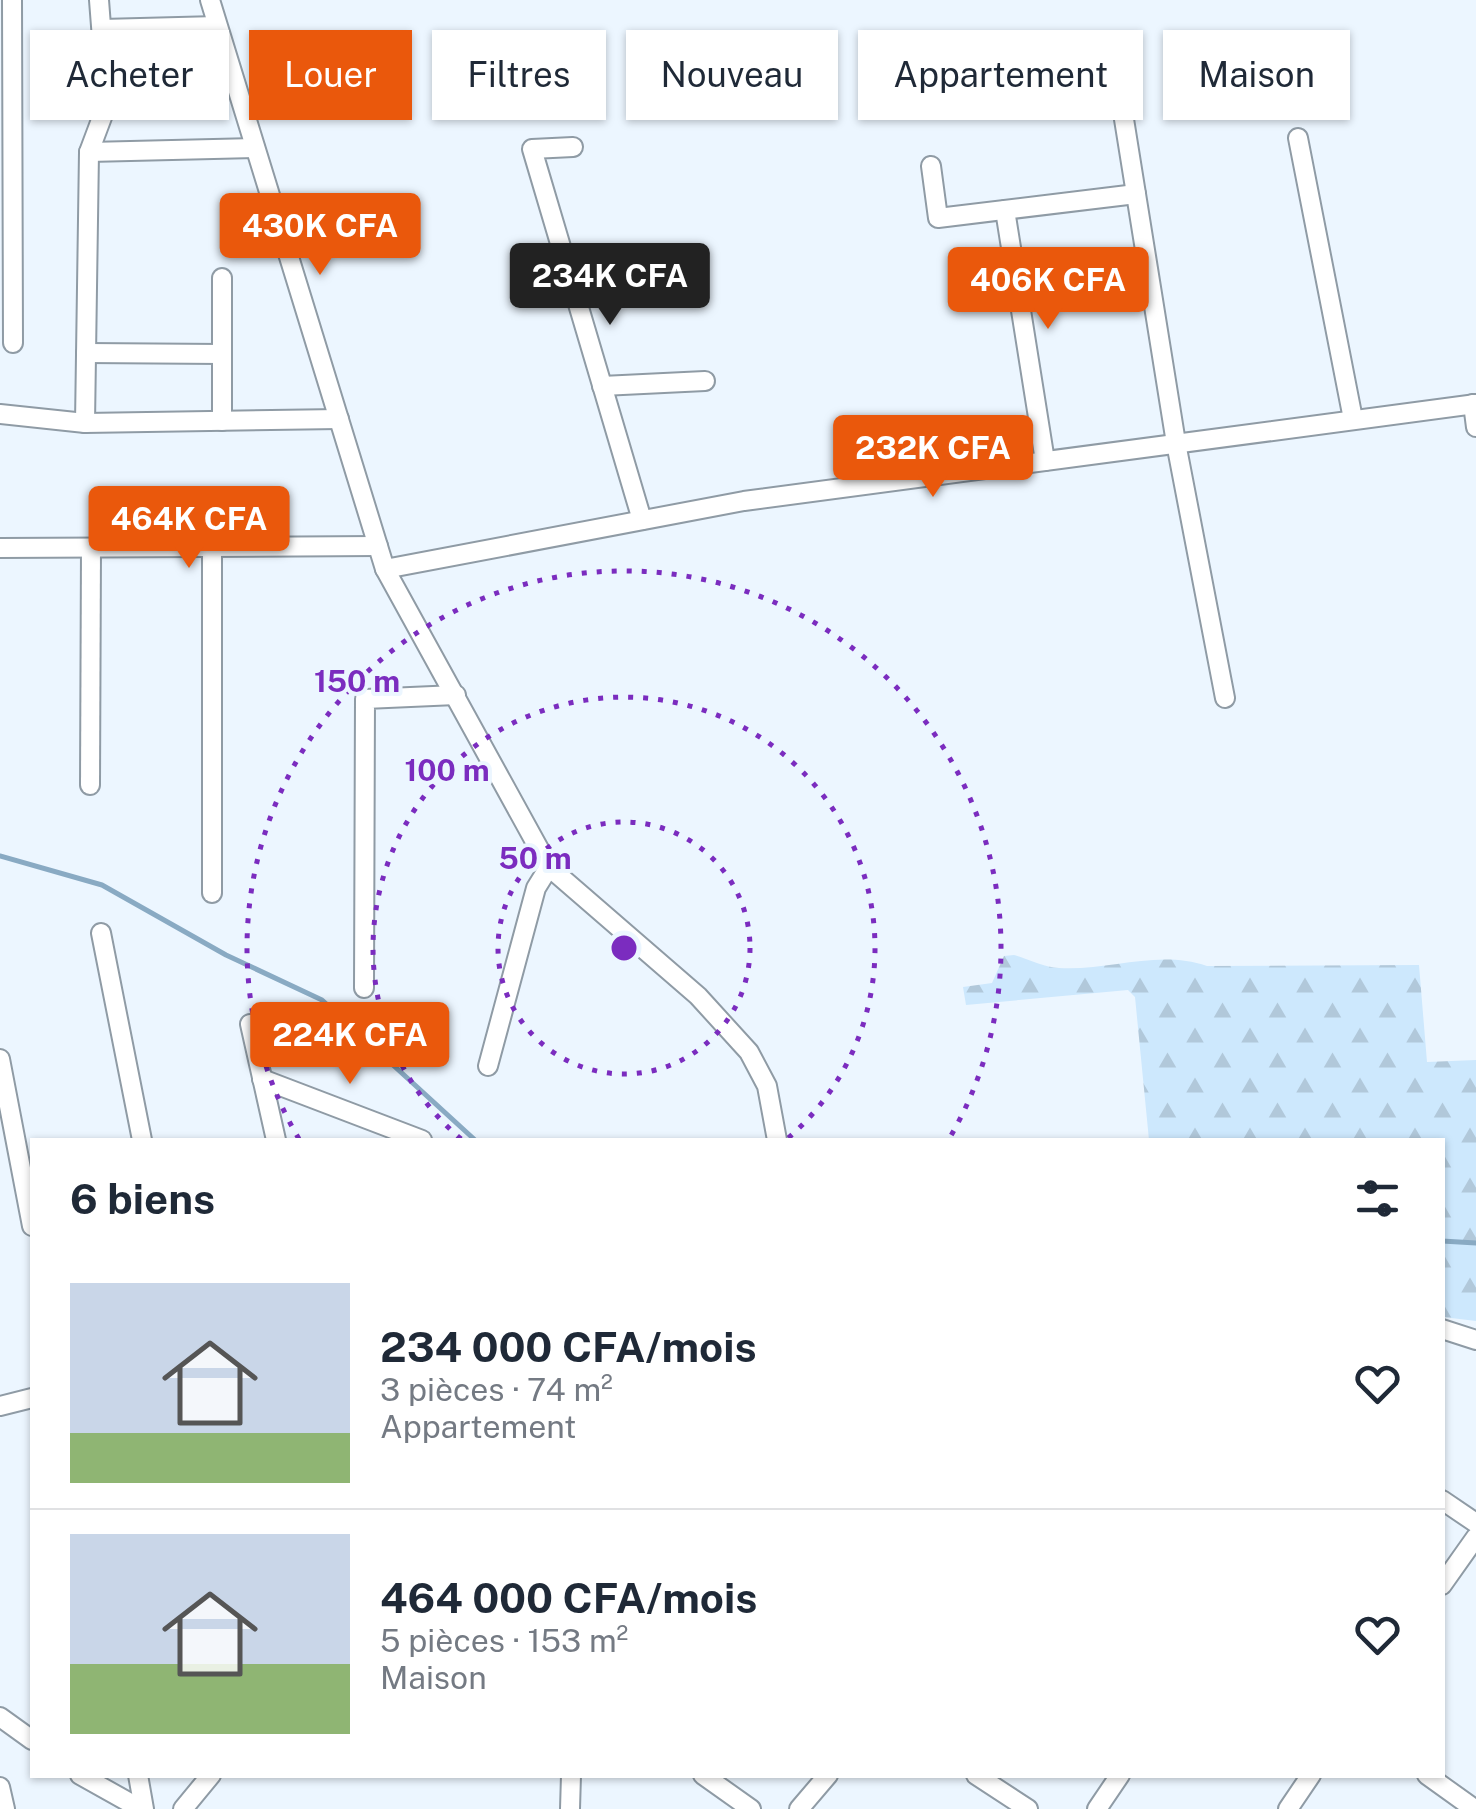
<!DOCTYPE html>
<html lang="fr">
<meta charset="utf-8">
<style>
body{margin:0;font-family:"Public Sans",sans-serif;background:#f6f6f7;color:#1f2937;height:100vh;display:flex;flex-direction:column;font-size:38px;white-space:nowrap}
*{box-sizing:border-box;margin:0}
p{font-size:32px;color:#747a83}
.icon{flex:none;width:55px;height:55px;fill:none;stroke:currentColor;stroke-width:2;stroke-linecap:round;stroke-linejoin:round}
.map{position:relative;flex:1;overflow:hidden}
.details{position:absolute;left:30px;top:1138px;width:1415px;height:640px;display:flex;flex-direction:column;background:#fff;border-radius:0px;box-shadow:0 2px 8px #0004}
.details>*{flex:none}
.hud{position:absolute;left:30px;top:30px;width:1418px;height:90px;display:flex;gap:20px}
.price{position:absolute;translate:-50% -85px;padding:0 22px;border-radius:10px;background:#ea580c;color:#fff;font-size:32px;line-height:65px;filter:drop-shadow(0 2px 5px #0008)}
.price::after{content:'';position:absolute;left:50%;top:60px;width:30px;height:22px;margin-left:-15px;background:inherit;clip-path:polygon(0 0,100% 0,50% 100%)}
.price.current{background:#222;color:#fff}
ul{padding:0;list-style:none}
li{display:flex;align-items:center;gap:30px;height:250px;padding:0 40px}
li+li{border-top:2px solid #e0e1e3}
li span{display:grid;place-items:center;flex:none;width:280px;height:200px;border-radius:0px;color:#555}
li>.icon{margin-inline-start:auto}
span .icon{width:120px;height:120px;fill:#fffc;stroke-width:1}
li b{font-size:42px}
h2{display:flex;justify-content:space-between;align-items:center;height:120px;padding:0 40px;font-size:42px}
.tag{padding:0 35px;border-radius:0px;background:#fff;box-shadow:0 2px 8px #0004;font-size:35px;line-height:90px}
.tag.current{background:#ea580c;color:#fff}
.map>svg:first-child{display:block}
.forest{fill:url(#forest-firs)}
.lines{fill:none;stroke-linecap:round;stroke-linejoin:round}
.stream{stroke:#89aac3;stroke-width:5}
.minor-casing{stroke:#8f9ba5;stroke-width:22}
.minor{stroke:#fff;stroke-width:18}
.ring{fill:none;stroke:#7b2cbf;stroke-width:5;stroke-dasharray:5 10}
.centre{fill:#7b2cbf;stroke:#ecf6ff;stroke-width:5}
.ring-label{font-size:30px;text-anchor:middle;font-weight:bold;fill:#7b2cbf;stroke:#ecf6ff;stroke-width:8;stroke-linejoin:round;paint-order:stroke}
</style>
<div class="map">
<svg width="1476" height="1809" viewBox="0 0 1476 1809">
<defs>
<pattern id="forest-firs" width="22" height="20" patternUnits="userSpaceOnUse" patternTransform="scale(2.5)"><rect width="22" height="20" fill="#cde8fd"/><path d="M5 1l3.5 6h-7zM16 11l3.5 6h-7z" fill="#b1c8da"/></pattern>
</defs>
<rect width="100%" height="100%" fill="#ecf6ff"/>
<path class="forest" d="M1014,955C1028,959 1045,968 1059,968C1109,971 1158,949 1207,966L1419,965L1427,1062L1476,1060V1321L1443,1317L1442,1140H1149L1135,997L1128,990L966,1005L963,987L992,983L1004,956Z"/>
<g class="lines">
<g class="stream">
<polyline points="0,856 102,885 226,955 322,1000 475,1140"/>
<polyline points="1442,1241 1476,1243"/>
</g>
<defs>
<g id="minor">
<polyline points="12,0 13,343"/>
<polyline points="210,0 385,569 549,867 698,996 749,1052 767,1086 777,1140"/>
<polyline points="102,29 217,26"/>
<polyline points="1123,113 1176,443 1225,698"/>
<polyline points="1298,138 1353,419"/>
<polyline points="573,147 532,149 642,520"/>
<polyline points="89,152 255,148"/>
<polyline points="931,166 938,218 1136,194"/>
<polyline points="1005,210 1045,461"/>
<polyline points="86,353 222,354"/>
<polyline points="602,386 705,381"/>
<polyline points="1473,404 1476,427"/>
<polyline points="0,414 85,423 339,419"/>
<polyline points="222,421 222,278"/>
<polyline points="85,423 89,152 107,104 99,0"/>
<polyline points="212,547 212,893"/>
<polyline points="0,548 378,546"/>
<polyline points="385,569 744,501 1476,404"/>
<polyline points="90,785 91,548"/>
<polyline points="101,933 142,1140"/>
<polyline points="364,988 365,699 456,695"/>
<polyline points="250,1024 276,1140"/>
<polyline points="0,1059 32,1226"/>
<polyline points="488,1066 536,888 549,867"/>
<polyline points="262,1079 422,1140"/>
<polyline points="1442,1329 1476,1340"/>
<polyline points="0,1406 32,1398"/>
<polyline points="1442,1500 1476,1523"/>
<polyline points="1442,1585 1476,1537"/>
<polyline points="0,1717 32,1740"/>
<polyline points="80,1775 141,1809"/>
<polyline points="138,1775 144,1809"/>
<polyline points="703,1775 751,1809"/>
<polyline points="976,1775 1028,1809"/>
<polyline points="1427,1775 1473,1808"/>
<polyline points="0,1787 5,1809"/>
<polyline points="183,1809 211,1775"/>
<polyline points="570,1809 571,1775"/>
<polyline points="799,1809 828,1775"/>
<polyline points="1097,1809 1120,1775"/>
<polyline points="1288,1809 1311,1775"/>
</g>
</defs>
<use href="#minor" class="minor-casing"/>
<use href="#minor" class="minor"/>
</g>
<g class="ring">
<circle cx="624" cy="948" r="126"/>
<path d="M461 1139A251 251 0 1 1 787 1139"/>
<path d="M299 1139A377 377 0 1 1 949 1139"/>
</g>
<circle cx="624" cy="948" r="15" class="centre"/>
<g class="ring-label">
<text x="357" y="692">150 m</text>
<text x="447" y="781">100 m</text>
<text x="535" y="869">50 m</text>
</g>
</svg>
<b class="price" style="left:320px;top:278px">430K CFA</b>
<b class="price current" style="left:610px;top:328px">234K CFA</b>
<b class="price" style="left:1048px;top:332px">406K CFA</b>
<b class="price" style="left:933px;top:500px">232K CFA</b>
<b class="price" style="left:189px;top:571px">464K CFA</b>
<b class="price" style="left:350px;top:1087px">224K CFA</b>
<div class="hud">
<a class="tag">Acheter</a>
<a class="tag current">Louer</a>
<a class="tag">Filtres</a>
<a class="tag">Nouveau</a>
<a class="tag">Appartement</a>
<a class="tag">Maison</a>
</div>
<section class="details">
<h2>6 biens<svg class="icon" aria-label="filters" viewBox="0 0 24 24"><path d="M4 7h16M4 17h16"/><circle cx="9" cy="7" r="2"/><circle cx="15" cy="17" r="2"/></svg></h2>
<ul>
<li><span style="background:linear-gradient(#c9d6e8 75%,#8fb573 0)"><svg class="icon" aria-label="home" viewBox="0 0 24 24"><path d="M3 11l9-7 9 7M6 9v11h12V9"/></svg></span><div><b>234 000 CFA/mois</b><p>3 pièces · 74 m²</p><p>Appartement</p></div><svg class="icon" aria-label="heart" viewBox="0 0 24 24"><path d="M12 20l-8-8c-3-5 5-10 8-4 3-6 11-1 8 4z"/></svg></li>
<li><span style="background:linear-gradient(#c9d6e8 65%,#8fb573 0)"><svg class="icon" aria-label="home" viewBox="0 0 24 24"><path d="M3 11l9-7 9 7M6 9v11h12V9"/></svg></span><div><b>464 000 CFA/mois</b><p>5 pièces · 153 m²</p><p>Maison</p></div><svg class="icon" aria-label="heart" viewBox="0 0 24 24"><path d="M12 20l-8-8c-3-5 5-10 8-4 3-6 11-1 8 4z"/></svg></li>
</ul>
</section>
</div>
